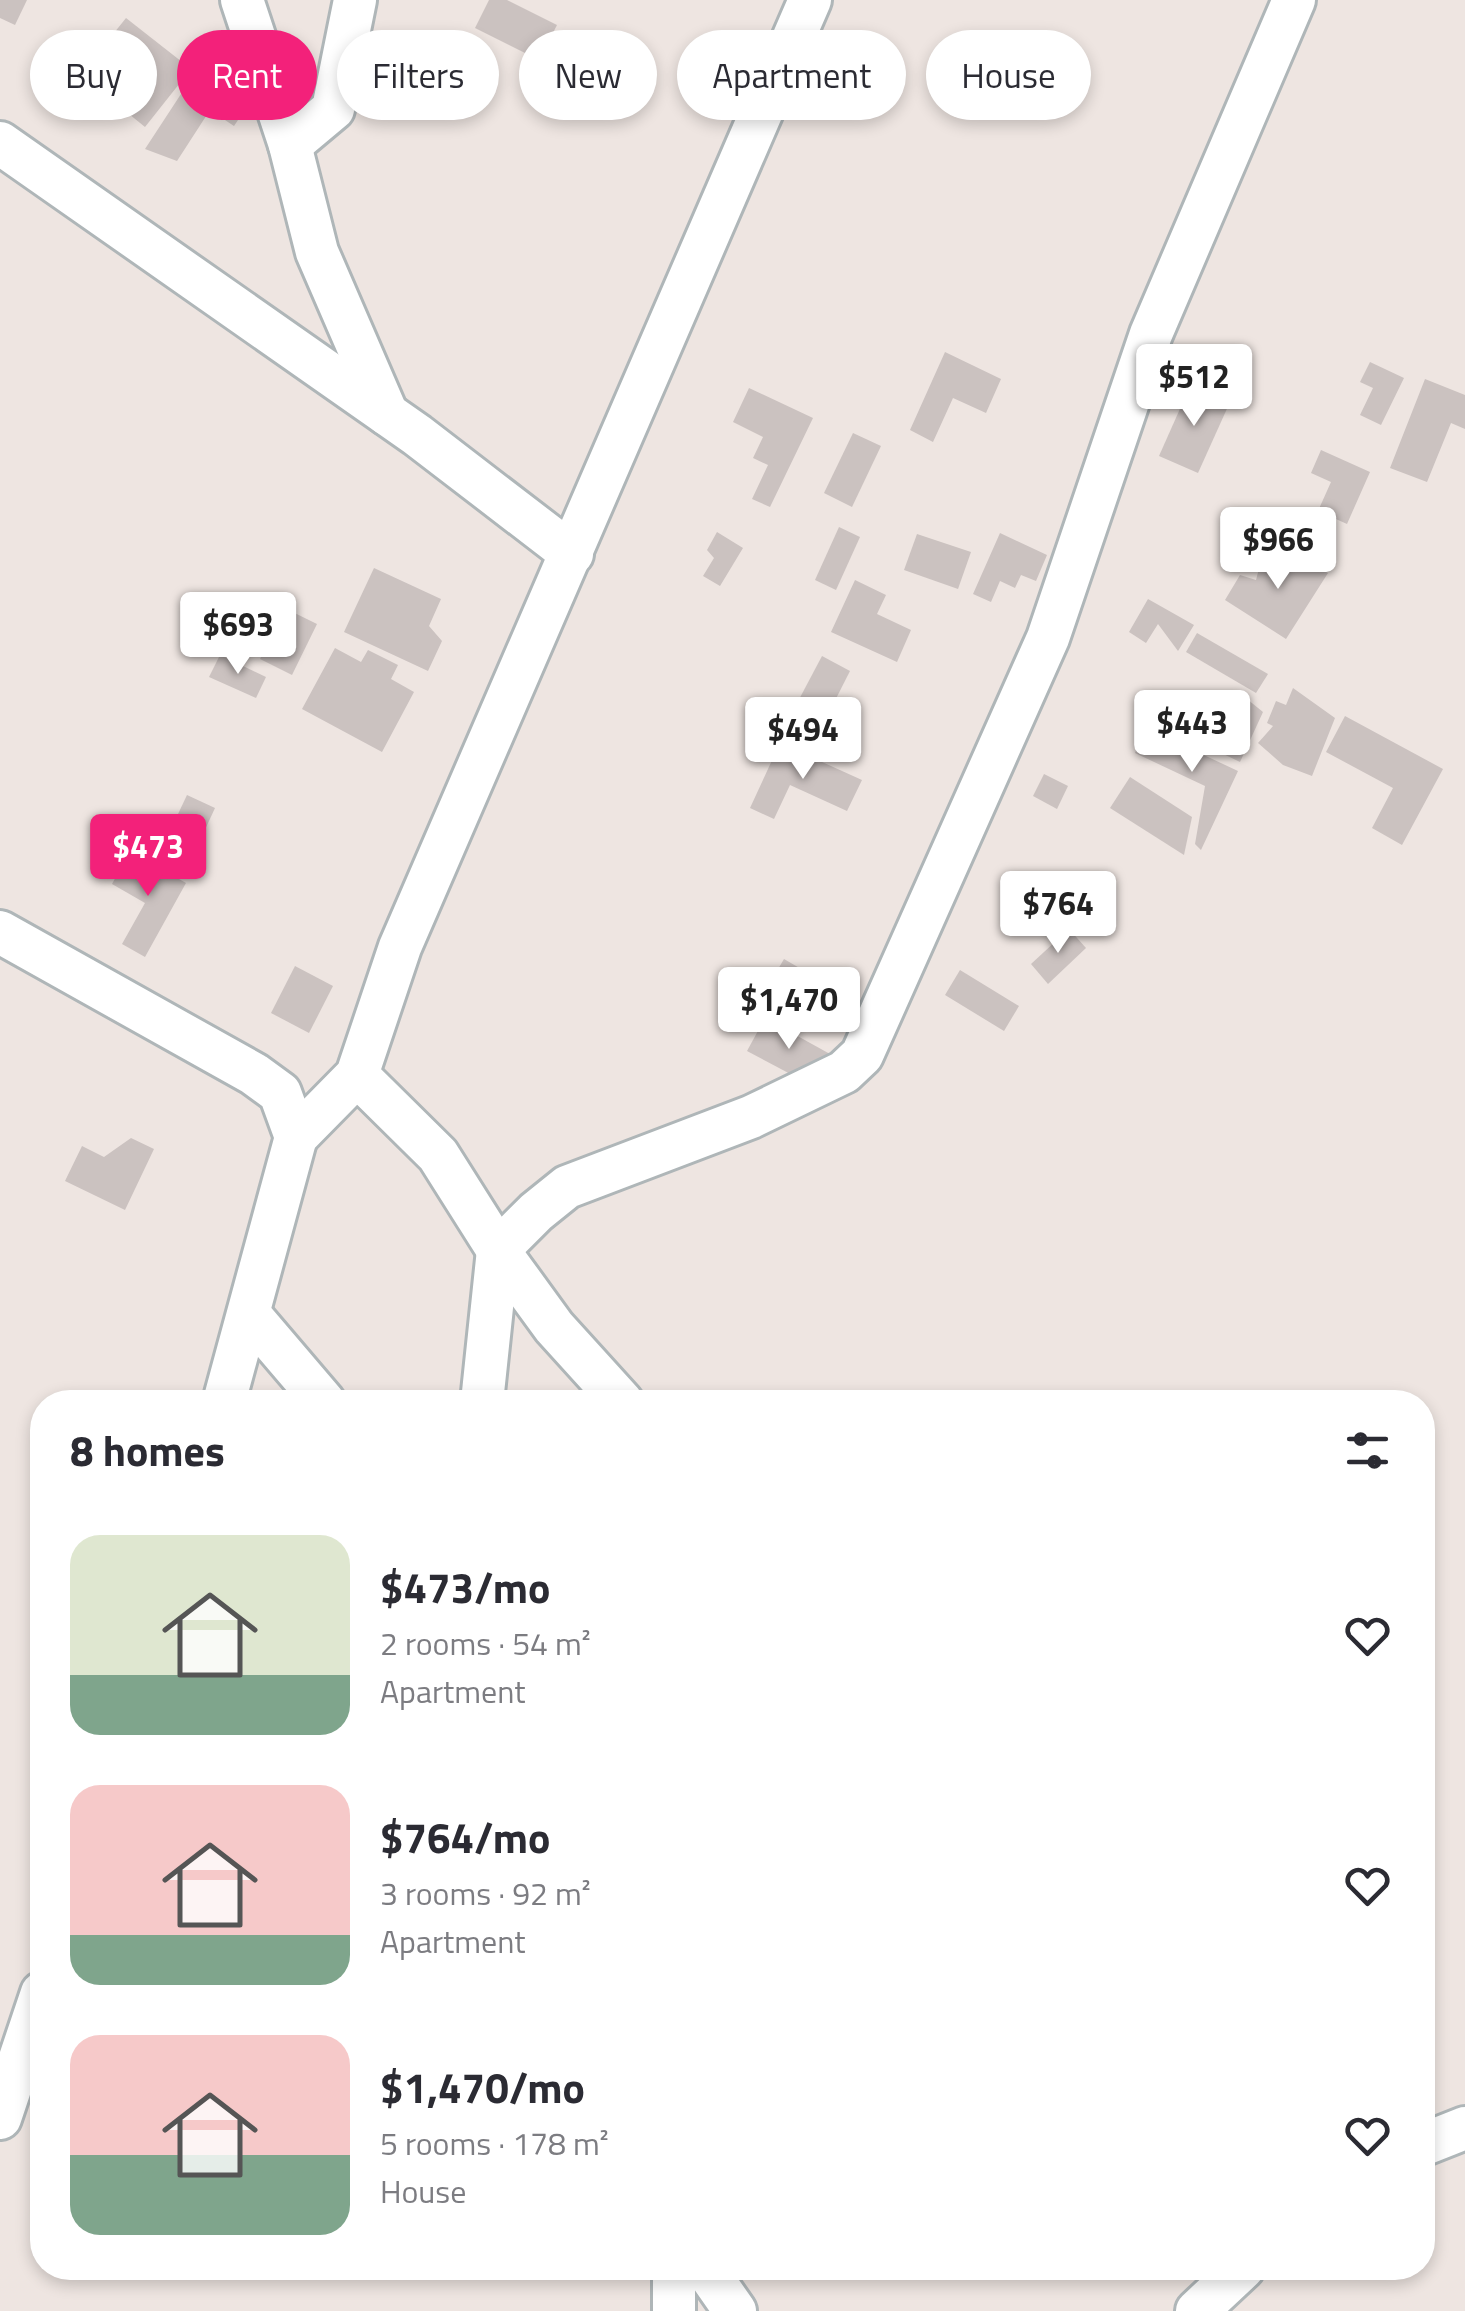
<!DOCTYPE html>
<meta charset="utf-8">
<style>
body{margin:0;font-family:"Titillium Web",sans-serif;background:#f7f7f7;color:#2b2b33;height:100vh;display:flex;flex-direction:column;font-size:38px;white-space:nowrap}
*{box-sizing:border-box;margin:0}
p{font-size:32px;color:#7c7c81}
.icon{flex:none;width:55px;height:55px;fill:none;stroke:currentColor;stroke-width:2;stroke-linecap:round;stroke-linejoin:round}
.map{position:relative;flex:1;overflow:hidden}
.panel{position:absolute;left:30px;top:1390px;width:1405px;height:890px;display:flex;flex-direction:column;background:#fff;border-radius:40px;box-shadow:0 5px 15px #0003}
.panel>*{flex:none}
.banner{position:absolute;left:30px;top:30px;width:1405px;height:90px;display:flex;gap:20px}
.price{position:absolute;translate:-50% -85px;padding:0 22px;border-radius:10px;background:#fff;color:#222;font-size:32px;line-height:65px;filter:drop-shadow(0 2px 5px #0008)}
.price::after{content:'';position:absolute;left:50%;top:60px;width:30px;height:22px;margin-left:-15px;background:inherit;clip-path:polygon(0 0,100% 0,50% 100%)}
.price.active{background:#f3217a;color:#fff}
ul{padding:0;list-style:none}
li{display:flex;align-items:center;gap:30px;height:250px;padding:0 40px}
li span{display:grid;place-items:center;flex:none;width:280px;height:200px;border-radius:30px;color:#555}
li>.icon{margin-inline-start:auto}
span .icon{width:120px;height:120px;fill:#fffc;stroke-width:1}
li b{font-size:42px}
h2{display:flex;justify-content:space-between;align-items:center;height:120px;padding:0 40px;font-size:42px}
.chip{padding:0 35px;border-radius:45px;background:#fff;box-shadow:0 5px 15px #0003;font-size:35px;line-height:90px}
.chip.active{background:#f3217a;color:#fff}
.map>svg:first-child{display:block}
.building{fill:#cbc2c0}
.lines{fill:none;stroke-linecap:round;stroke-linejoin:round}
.minor-casing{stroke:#afb6b8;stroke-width:48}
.minor{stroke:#fff;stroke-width:42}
</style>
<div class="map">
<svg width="1465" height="2311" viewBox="0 0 1465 2311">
<rect width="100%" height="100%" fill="#eee5e1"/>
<g class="building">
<polygon points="0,0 27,0 15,25 0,18"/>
<polygon points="489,0 507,0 557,25 539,60 475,28"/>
<polygon points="126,18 191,69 145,127 129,114 136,106 121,93 129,84 123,78 133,65 106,43"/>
<polygon points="248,24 257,101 214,68"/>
<polygon points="572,30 638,60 627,86 584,66 574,89 550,79"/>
<polygon points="198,68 250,102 234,126 210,110 177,161 145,149"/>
<polygon points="945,352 1001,379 986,413 953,398 933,442 910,430"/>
<polygon points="1370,362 1404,378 1381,425 1360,415 1373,388 1360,382"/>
<polygon points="1425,379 1465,395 1465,429 1451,423 1427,482 1390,468"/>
<polygon points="1191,384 1230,402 1198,473 1159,456"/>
<polygon points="749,388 813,418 770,507 752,499 768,465 753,458 763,437 733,422"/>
<polygon points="853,433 881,446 852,507 824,493"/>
<polygon points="1321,450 1370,472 1347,524 1318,511 1331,482 1311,473"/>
<polygon points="839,527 860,537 836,590 815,580"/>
<polygon points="717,532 743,548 720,586 703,576 714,558 707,550"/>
<polygon points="1000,533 1047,555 1036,581 1021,575 1015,588 1000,581 991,602 973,594"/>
<polygon points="917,534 971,552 958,589 904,570"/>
<polygon points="1289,549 1328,573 1286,639 1225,600 1240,575 1256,580 1262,557 1280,562"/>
<polygon points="374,568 441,599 429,626 442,641 428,671 344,632"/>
<polygon points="855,580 886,595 877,614 911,630 897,662 831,632"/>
<polygon points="260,596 317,624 292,675 260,659 266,647 242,634"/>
<polygon points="1148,599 1194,625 1178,651 1158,624 1146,643 1129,632"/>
<polygon points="1197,633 1268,674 1256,693 1186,652"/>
<polygon points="335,648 361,662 368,650 398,665 391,679 414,692 382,752 302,709"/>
<polygon points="220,655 266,677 256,698 209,677"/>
<polygon points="822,656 850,671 815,740 786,724"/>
<polygon points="1293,688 1335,718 1312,776 1283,765 1258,743 1273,726 1267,723 1276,701 1286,705"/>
<polygon points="1237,691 1263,712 1240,762 1188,737 1201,710 1223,720"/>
<polygon points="1345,716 1443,769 1402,845 1372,828 1393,788 1326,752"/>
<polygon points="1146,728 1238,771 1201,850 1195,844 1205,786 1135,753"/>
<polygon points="780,743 862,780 847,811 790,785 774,819 750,808"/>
<polygon points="1044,774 1068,786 1057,809 1033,796"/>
<polygon points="1130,777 1192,817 1184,855 1110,808"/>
<polygon points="187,795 215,808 190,862 162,848"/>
<polygon points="130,851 186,883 145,957 122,944 145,903 112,884"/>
<polygon points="1069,929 1086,948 1048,984 1031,964"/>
<polygon points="784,959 827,984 811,1012 783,995 773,1012 758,1003"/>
<polygon points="295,966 333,986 309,1033 271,1013"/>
<polygon points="960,970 1019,1006 1004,1031 945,995"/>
<polygon points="765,1018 830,1054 813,1086 747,1051"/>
<polygon points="131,1138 154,1149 125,1210 65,1181 82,1146 104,1157"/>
</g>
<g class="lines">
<defs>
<g id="minor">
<polyline points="242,0 290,145 317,252 387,414"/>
<polyline points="0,143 417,435 572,554"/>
<polyline points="290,145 333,109 355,0"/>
<polyline points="0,932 254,1074 280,1093 296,1137 224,1402"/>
<polyline points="357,1075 438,1155 498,1250 554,1327 622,1402"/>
<polyline points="296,1137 357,1075 400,947 810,0"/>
<polyline points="249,1314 324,1402"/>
<polyline points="482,1402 498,1250 536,1212 567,1187 751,1117 844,1072 862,1055 1048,638 1151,334 1294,0"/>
<polyline points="0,2118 42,1993"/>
<polyline points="1422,2145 1465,2128"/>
<polyline points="705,2268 735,2311"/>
<polyline points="674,2311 674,2268"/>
<polyline points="1197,2311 1243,2268"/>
</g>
</defs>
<use href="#minor" class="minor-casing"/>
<use href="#minor" class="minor"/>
</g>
</svg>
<b class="price" style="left:1194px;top:429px">$512</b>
<b class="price" style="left:1278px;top:592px">$966</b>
<b class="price" style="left:238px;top:677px">$693</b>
<b class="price" style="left:1192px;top:775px">$443</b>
<b class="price" style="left:803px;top:782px">$494</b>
<b class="price active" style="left:148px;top:899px">$473</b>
<b class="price" style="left:1058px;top:956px">$764</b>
<b class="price" style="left:789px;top:1052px">$1,470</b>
<div class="banner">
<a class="chip">Buy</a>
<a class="chip active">Rent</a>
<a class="chip">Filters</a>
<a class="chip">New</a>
<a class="chip">Apartment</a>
<a class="chip">House</a>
</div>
<section class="panel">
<h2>8 homes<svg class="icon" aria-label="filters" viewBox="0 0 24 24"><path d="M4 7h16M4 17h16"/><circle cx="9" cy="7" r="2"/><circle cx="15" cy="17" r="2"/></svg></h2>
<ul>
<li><span style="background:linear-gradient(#dfe7d0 70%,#7fa58c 0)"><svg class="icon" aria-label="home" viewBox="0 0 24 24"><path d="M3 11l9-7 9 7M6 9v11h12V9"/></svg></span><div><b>$473/mo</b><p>2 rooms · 54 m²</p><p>Apartment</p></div><svg class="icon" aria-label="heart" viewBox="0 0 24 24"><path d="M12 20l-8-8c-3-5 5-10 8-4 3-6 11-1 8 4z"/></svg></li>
<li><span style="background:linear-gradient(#f6c9c9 75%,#7fa58c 0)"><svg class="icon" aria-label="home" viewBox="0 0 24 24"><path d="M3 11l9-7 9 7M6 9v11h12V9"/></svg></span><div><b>$764/mo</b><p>3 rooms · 92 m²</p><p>Apartment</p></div><svg class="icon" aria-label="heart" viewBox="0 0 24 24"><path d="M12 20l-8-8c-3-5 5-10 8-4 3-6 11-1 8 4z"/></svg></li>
<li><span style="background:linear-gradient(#f6c9c9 60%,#7fa58c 0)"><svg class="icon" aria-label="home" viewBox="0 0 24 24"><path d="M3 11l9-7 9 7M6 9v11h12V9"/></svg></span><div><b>$1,470/mo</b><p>5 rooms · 178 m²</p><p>House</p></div><svg class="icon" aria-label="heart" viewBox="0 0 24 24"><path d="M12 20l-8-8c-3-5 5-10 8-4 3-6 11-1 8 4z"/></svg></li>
</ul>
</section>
</div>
